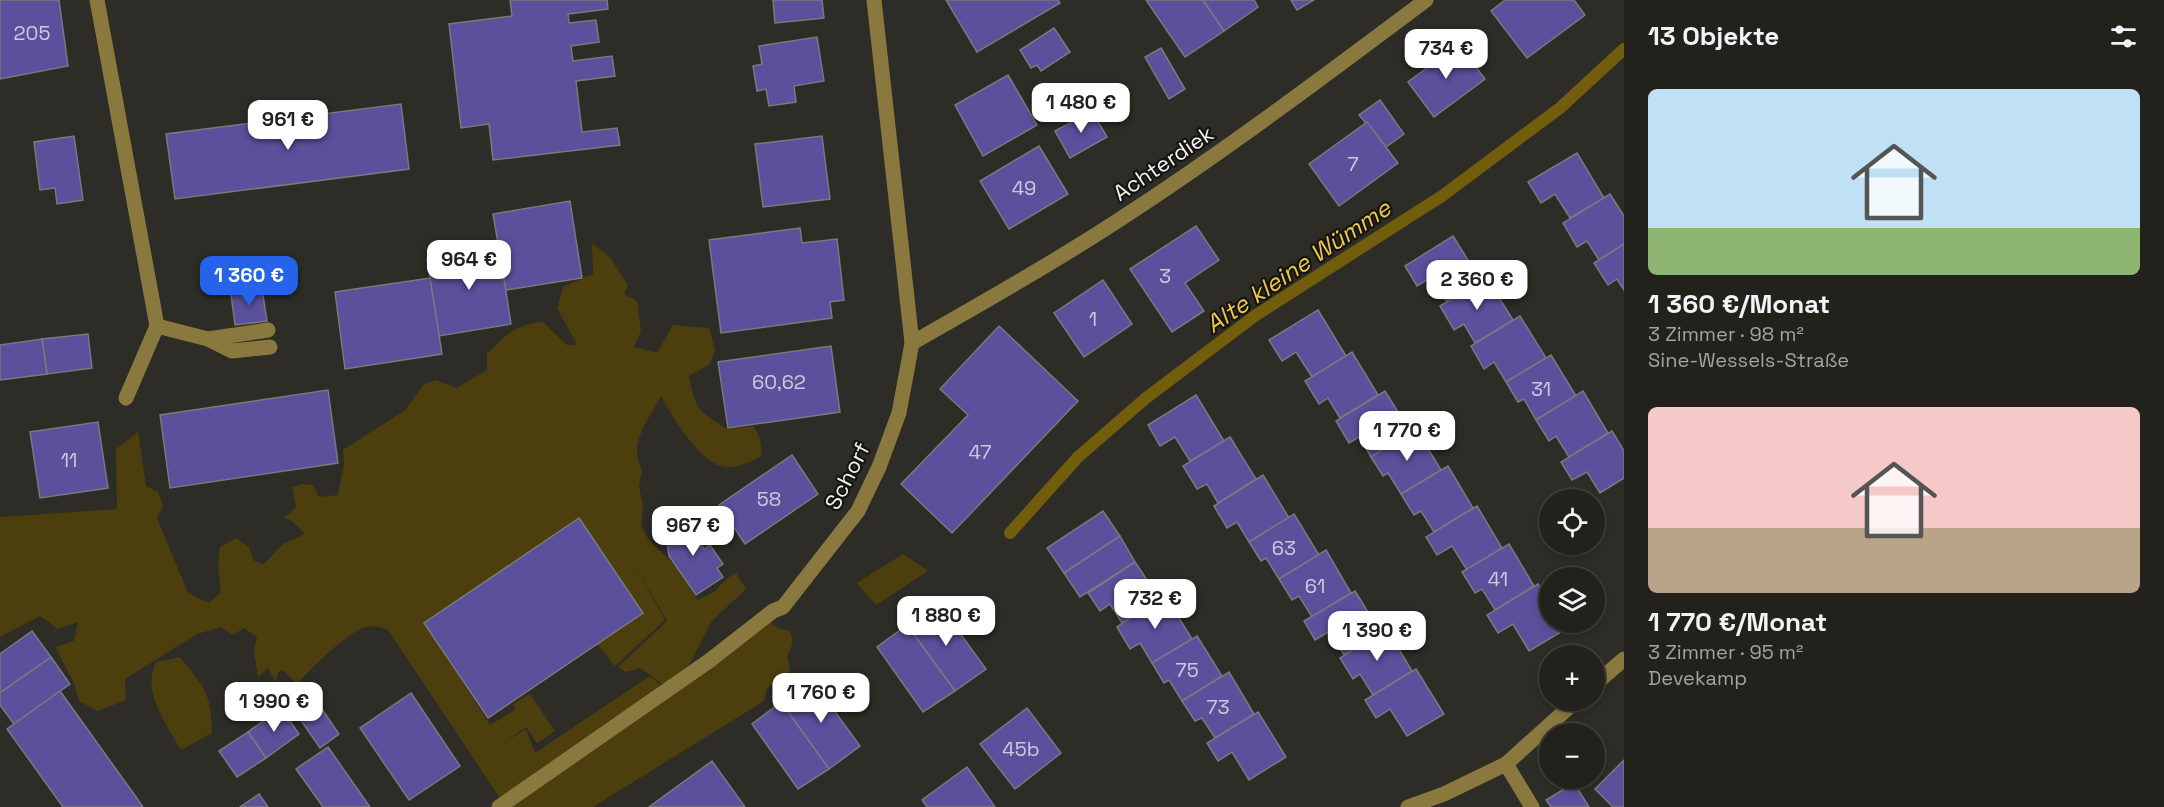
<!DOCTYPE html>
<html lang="de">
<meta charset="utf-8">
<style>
body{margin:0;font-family:"Space Grotesk",sans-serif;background:#2e2e29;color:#f1f3f6;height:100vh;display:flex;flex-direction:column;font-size:22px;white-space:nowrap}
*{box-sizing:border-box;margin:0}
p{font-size:20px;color:#a2a3a3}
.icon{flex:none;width:33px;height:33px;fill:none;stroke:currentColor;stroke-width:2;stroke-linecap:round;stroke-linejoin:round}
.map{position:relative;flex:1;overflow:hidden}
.side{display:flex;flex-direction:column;background:#22211c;width:540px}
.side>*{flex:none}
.tools{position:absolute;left:1539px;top:489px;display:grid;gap:12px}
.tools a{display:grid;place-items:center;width:66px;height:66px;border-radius:50%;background:#22211c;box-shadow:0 3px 9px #0003,0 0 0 2px #3f3e3b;font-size:30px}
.price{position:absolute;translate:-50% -51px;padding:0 14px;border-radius:12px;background:#fff;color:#222;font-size:20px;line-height:39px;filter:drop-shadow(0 2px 3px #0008)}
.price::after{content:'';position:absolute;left:50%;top:36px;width:18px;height:14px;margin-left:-9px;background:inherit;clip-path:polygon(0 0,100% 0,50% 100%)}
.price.active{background:#2563eb;color:#fff}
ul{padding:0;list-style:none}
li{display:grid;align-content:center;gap:12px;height:318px;padding:0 24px}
li span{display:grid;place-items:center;height:186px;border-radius:9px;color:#555}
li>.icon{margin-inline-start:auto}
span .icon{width:108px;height:108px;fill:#fffc;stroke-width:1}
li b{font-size:26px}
h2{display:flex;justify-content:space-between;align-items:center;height:72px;padding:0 24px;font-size:26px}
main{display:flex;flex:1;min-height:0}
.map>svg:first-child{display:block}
.green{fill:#4c3f0d}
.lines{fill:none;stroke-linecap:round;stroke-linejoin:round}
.stream{stroke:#715d0b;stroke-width:12}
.building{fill:#5b509c;stroke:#79797f;stroke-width:1.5}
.minor{stroke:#8a793f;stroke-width:15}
.labels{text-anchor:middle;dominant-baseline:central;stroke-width:4.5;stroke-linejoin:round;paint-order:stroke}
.number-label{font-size:20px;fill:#cecadb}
.street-label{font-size:22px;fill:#f4f3f0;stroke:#151412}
.water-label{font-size:24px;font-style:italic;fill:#eeca47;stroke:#151412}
</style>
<main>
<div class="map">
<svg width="1624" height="807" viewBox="0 0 1624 807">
<rect width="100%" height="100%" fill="#2d2c26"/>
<g class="green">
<path d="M592,244L609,256L628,285L624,294L637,301L641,331L634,347L657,353L673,325L709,328L715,350L710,364L689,376C695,410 699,411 727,429L754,426L760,439L762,456C750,462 735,470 721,466C698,460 672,416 661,396C649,419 627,445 642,470L639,486L643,507L641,526L649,540L675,566L697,599C723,592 716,583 736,573L746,589L712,621L686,671L665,686L640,668L626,672L618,667L667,621L633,561L665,620L615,666L597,644L579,519L424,623L490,725L516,709L513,704L530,694L555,731L537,743L526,727L504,742L526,729L535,753L650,676L663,687L501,800L388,630C381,627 373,625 365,627C347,633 310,669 297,684L283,670L278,673L276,682L268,668L258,677L254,651L257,637L244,628L233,635L221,627L197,634L125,679L126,700L98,711L79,701L74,683L55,647L74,641L78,622L58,629L40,616L0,637V517L117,509L116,449L138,432L146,486L158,492L163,506L157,518L188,593L209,603L221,592L218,567L220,547L236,538L249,547L254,561L264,564L284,543L305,534L292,521L284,518L296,507L292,487L303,484L313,485L319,497L338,495L344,464L343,450L405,410L424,384L436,380L456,388L487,370V354C505,335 516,324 543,322L567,345H577L557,308L563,287L593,274Z"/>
<polygon points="903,554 928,571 876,605 857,583"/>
<path d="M770,622L780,629L789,630C794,639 793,647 787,655L790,672L767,688L764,701L593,807H502Z"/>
<path d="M180,657C203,686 212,693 212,733L181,750C167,725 141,691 156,662Z"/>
</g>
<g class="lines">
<polyline class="stream" points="1010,533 1078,457 1146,398 1256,315 1442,196 1560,108 1624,49"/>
</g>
<g class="building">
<polygon points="0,0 59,0 68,66 0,79"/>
<polygon points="510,0 607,0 608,9 568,14 569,23 596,20 599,42 571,46 573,61 612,56 615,76 576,81 582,132 617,128 620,145 493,160 489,124 461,128 449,24 512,16"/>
<polygon points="773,0 822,0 824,18 775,23"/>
<polygon points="946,0 1058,0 1060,3 977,52"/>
<polygon points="1146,0 1203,0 1224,31 1185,57"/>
<polygon points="1203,0 1254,0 1258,7 1224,31"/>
<polygon points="1291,0 1314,0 1297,10"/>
<polygon points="1505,0 1574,0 1585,15 1527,58 1491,11"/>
<polygon points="1054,28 1070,52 1041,71 1037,65 1031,68 1020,50"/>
<polygon points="817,37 824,81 794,86 796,102 769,106 766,89 757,91 753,66 762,64 759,46"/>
<polygon points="1459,44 1485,79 1434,117 1408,82"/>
<polygon points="1161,48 1185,89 1169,99 1145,57"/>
<polygon points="1008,75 1037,125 983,156 955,105"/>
<polygon points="1380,100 1404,134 1386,147 1359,115"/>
<polygon points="401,104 409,169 175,199 166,134"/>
<polygon points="1092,111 1107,137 1070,158 1055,131"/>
<polygon points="1367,122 1398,163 1339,206 1309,164"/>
<polygon points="74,136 83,200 57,204 55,188 40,190 34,142"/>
<polygon points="822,136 830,199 763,207 755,144"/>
<polygon points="1039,146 1068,194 1009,229 980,181"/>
<polygon points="1577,153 1604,198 1570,218 1555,194 1541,203 1528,182"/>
<polygon points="1610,194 1624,216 1624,244 1599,260 1587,241 1577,247 1563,223"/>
<polygon points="570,201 582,278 506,290 493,214"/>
<polygon points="1196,226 1219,260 1185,283 1204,311 1172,332 1130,269"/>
<polygon points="800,228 802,243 837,239 844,300 830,302 832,318 721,333 709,240"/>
<polygon points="1453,236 1481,281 1447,302 1432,277 1417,286 1405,266"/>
<polygon points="1624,244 1624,290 1617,279 1608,285 1594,263"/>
<polygon points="499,247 511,324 439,336 427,259"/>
<polygon points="430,278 442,354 345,369 335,292"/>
<polygon points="1487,278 1513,320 1475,343 1464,324 1454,330 1440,306"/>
<polygon points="1103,280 1132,324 1084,357 1054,313"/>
<polygon points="262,289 267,321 235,325 231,294"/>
<polygon points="1318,310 1346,356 1312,377 1296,352 1282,361 1269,340"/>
<polygon points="1520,316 1546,358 1506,382 1494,362 1484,369 1471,346"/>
<polygon points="999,326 1078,401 952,533 901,484 968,415 940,389"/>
<polygon points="88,334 92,368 47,374 42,339"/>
<polygon points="42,339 47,374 0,380 0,345"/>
<polygon points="831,346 840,412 728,428 718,362"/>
<polygon points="1352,352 1378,395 1340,418 1328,398 1319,404 1305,381"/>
<polygon points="1551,355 1576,396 1536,420 1524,399 1518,402 1506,382"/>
<polygon points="328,390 338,463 170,488 160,415"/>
<polygon points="1385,391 1411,433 1371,457 1359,437 1349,443 1336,421"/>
<polygon points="1583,391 1608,433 1569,457 1556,436 1549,441 1536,420"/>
<polygon points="1196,395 1224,441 1190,461 1175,437 1160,446 1148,425"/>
<polygon points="98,422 108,488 40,498 30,432"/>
<polygon points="1416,429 1441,470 1401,494 1388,473 1383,476 1371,457"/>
<polygon points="1612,431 1624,451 1624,478 1600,493 1587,472 1572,480 1561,462"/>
<polygon points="1230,437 1256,479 1218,503 1207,484 1197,489 1183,466"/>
<polygon points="792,455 818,494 745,544 719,505"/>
<polygon points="1448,466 1473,508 1434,532 1421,511 1414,515 1401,494"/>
<polygon points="1263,475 1289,518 1249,542 1237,522 1227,528 1214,506"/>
<polygon points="1477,506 1502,548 1467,570 1452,546 1437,555 1426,537"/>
<polygon points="1103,511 1120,536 1064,573 1047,548"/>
<polygon points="1294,514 1319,555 1279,579 1266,558 1261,561 1249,542"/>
<polygon points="579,518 643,613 488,718 424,623"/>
<polygon points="684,518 704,549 710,545 723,564 717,568 723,577 696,595 669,556 665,530"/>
<polygon points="1120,536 1135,562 1080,597 1064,573"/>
<polygon points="1509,544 1534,586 1495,610 1482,589 1475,593 1462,572"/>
<polygon points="1326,550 1351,593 1312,617 1299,596 1292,600 1279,579"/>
<polygon points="1135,562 1159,598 1122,623 1110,604 1100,611 1088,593"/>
<polygon points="1538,584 1550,602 1550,622 1562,622 1566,629 1529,651 1513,624 1498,633 1487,615"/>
<polygon points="1355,591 1381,633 1344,655 1330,631 1315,640 1304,621"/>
<polygon points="1166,597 1192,639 1152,663 1140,643 1130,649 1117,627 1159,598"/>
<polygon points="938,603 986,669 955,691 907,625"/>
<polygon points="907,625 955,691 923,712 877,647"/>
<polygon points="1387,629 1412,671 1373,695 1360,674 1353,679 1340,658"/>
<polygon points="32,631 51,657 0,693 0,654"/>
<polygon points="1197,636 1222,676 1182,701 1169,680 1164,683 1152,663"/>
<polygon points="51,657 70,684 14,724 0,705 0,693"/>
<polygon points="1416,669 1444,714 1407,736 1390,709 1376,718 1365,700"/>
<polygon points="1229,672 1254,714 1215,738 1202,718 1195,721 1182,701"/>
<polygon points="812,680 860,746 829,769 781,702"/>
<polygon points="60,691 131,790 143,807 63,807 7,729"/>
<polygon points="411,693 460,766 409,800 360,728"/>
<polygon points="313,696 339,734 320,748 293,709"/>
<polygon points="781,702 829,769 798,789 752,724"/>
<polygon points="281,708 299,734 266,758 248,732"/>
<polygon points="1027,708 1061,753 1015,789 980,744"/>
<polygon points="1258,712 1286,757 1249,780 1232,752 1218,761 1207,743"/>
<polygon points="248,732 266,758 237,777 219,751"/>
<polygon points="328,747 370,807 323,807 296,769"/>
<polygon points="1624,760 1624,807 1613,807 1595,789"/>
<polygon points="712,761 745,807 649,807"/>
<polygon points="967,767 995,807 927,807 922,800"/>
<polygon points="1574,783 1589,807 1551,807 1546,800"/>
<polygon points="259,794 268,807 240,807"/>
</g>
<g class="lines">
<g class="minor">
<polyline points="97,0 157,326"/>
<polyline points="157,326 208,339 268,330"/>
<polyline points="208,339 232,351 270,347"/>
<path d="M912,343C987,300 1062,258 1134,210C1234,144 1330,72 1426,0"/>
<polyline points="126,398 157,326"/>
<polyline points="1594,685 1624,659"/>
<polyline points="1506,764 1532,807"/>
<polyline points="499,807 709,661 773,611 783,607 858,511 879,467 899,413 912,343 874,0"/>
<polyline points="1408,807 1444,794 1506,764 1577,700"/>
</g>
</g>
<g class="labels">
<g class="number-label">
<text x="32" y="33">205</text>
<text x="1353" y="164">7</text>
<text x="1024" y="188">49</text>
<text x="1165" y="276">3</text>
<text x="1093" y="319">1</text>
<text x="779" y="382">60,62</text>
<text x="1541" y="389">31</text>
<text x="980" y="452">47</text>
<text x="69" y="460">11</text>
<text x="769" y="499">58</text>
<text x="1284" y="548">63</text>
<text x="1498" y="579">41</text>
<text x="1315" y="586">61</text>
<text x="1187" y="670">75</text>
<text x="1218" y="707">73</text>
<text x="1021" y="749">45b</text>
</g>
<g class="street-label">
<text transform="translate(1163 163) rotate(-34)">Achterdiek</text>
<text transform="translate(847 476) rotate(-63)">Schorf</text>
</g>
<g class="water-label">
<text transform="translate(1298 266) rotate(-34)">Alte kleine Wümme</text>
</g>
</g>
</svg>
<div class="tools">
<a><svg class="icon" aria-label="locate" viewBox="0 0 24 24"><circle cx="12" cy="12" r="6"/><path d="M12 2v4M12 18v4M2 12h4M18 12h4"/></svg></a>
<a><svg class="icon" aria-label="layers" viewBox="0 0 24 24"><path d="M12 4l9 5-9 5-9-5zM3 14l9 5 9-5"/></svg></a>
<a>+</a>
<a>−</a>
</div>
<b class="price" style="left:1446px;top:80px">734 €</b>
<b class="price" style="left:1081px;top:134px">1 480 €</b>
<b class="price" style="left:288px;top:151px">961 €</b>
<b class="price" style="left:469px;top:291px">964 €</b>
<b class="price active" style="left:249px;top:307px">1 360 €</b>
<b class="price" style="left:1477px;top:311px">2 360 €</b>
<b class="price" style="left:1407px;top:462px">1 770 €</b>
<b class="price" style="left:693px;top:557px">967 €</b>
<b class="price" style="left:1155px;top:630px">732 €</b>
<b class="price" style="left:946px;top:647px">1 880 €</b>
<b class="price" style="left:1377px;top:662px">1 390 €</b>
<b class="price" style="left:821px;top:724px">1 760 €</b>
<b class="price" style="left:274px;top:733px">1 990 €</b>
</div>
<section class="side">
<h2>13 Objekte<svg class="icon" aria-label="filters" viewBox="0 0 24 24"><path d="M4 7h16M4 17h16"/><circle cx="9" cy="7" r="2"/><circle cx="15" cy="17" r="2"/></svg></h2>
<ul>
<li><span style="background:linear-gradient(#bfe0f5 75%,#8fb573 0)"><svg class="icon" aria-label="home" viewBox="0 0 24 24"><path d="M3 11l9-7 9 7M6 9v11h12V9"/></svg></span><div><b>1 360 €/Monat</b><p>3 Zimmer · 98 m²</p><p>Sine-Wessels-Straße</p></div></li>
<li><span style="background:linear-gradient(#f6c9c9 65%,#b9a48a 0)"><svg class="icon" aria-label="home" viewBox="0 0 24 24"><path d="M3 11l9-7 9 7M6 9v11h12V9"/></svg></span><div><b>1 770 €/Monat</b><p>3 Zimmer · 95 m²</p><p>Devekamp</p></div></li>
</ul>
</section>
</main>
